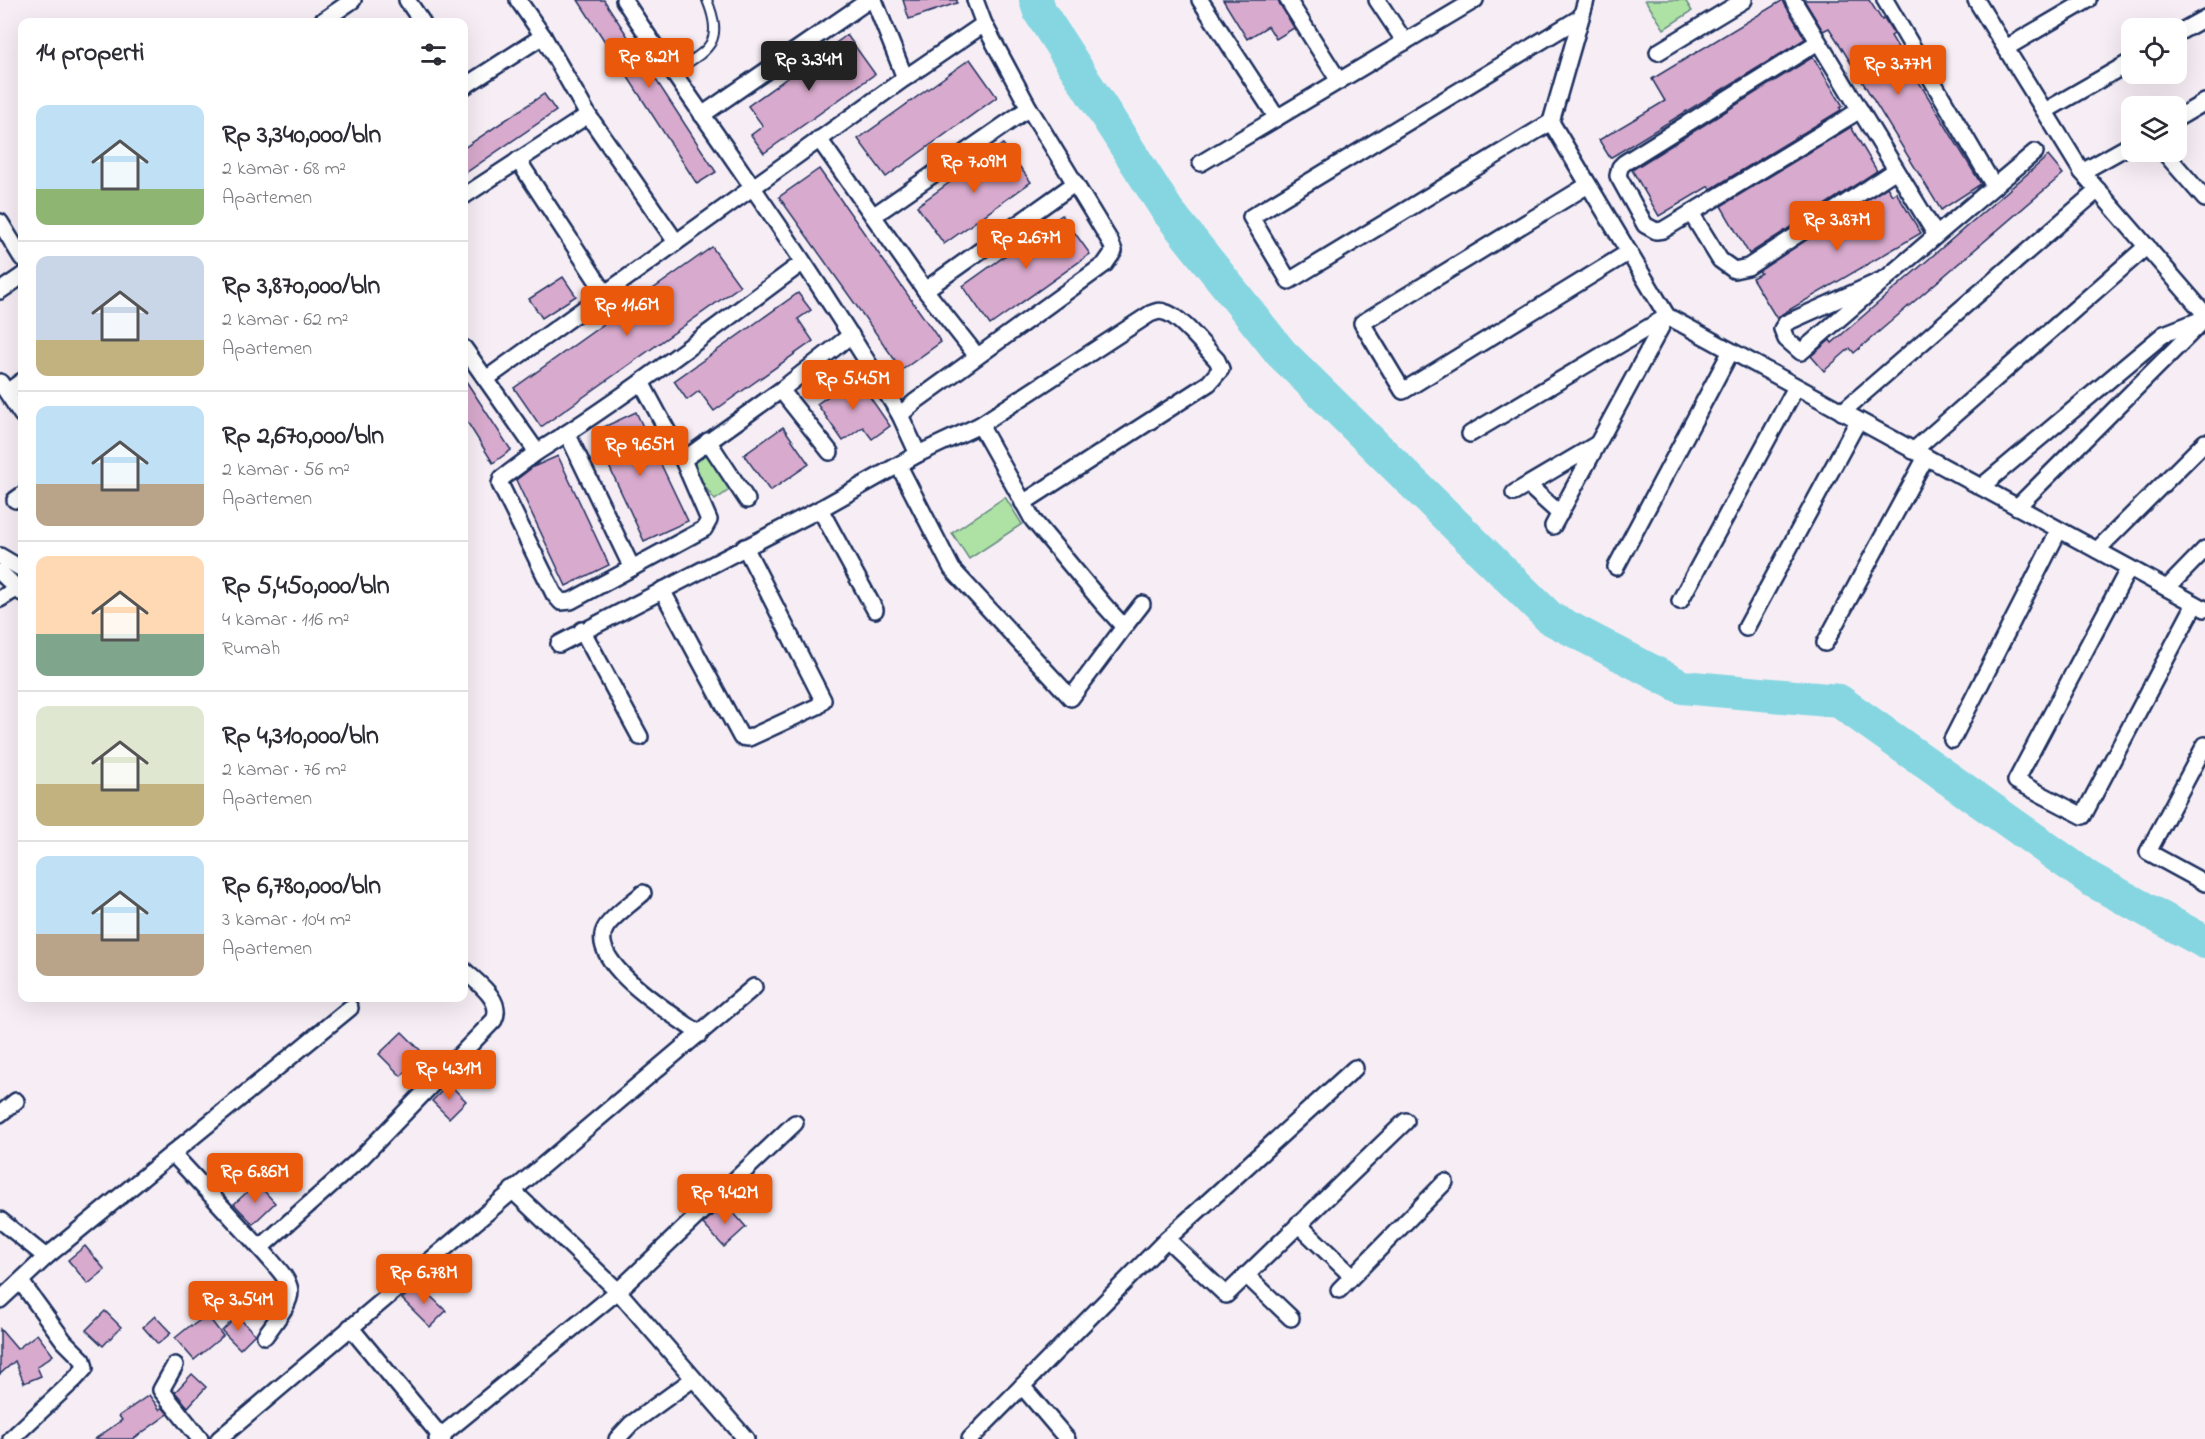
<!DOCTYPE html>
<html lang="id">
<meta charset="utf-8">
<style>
body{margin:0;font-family:"Indie Flower",sans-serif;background:#f2f2f3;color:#2b2b33;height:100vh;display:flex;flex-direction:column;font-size:22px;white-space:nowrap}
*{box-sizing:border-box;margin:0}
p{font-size:20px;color:#7c7c81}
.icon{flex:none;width:33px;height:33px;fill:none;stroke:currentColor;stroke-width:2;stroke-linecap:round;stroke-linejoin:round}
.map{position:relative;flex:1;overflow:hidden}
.details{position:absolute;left:18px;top:18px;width:450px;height:984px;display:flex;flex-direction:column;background:#fff;border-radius:12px;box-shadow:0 6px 24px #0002}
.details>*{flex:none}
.buttons{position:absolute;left:2121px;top:18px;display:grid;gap:12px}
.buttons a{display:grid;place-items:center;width:66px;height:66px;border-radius:12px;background:#fff;box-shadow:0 6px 24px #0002;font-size:30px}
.price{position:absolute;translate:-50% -51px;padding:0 14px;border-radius:6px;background:#ea580c;color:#fff;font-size:20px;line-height:39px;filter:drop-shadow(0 2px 3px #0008)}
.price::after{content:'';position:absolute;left:50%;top:36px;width:18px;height:14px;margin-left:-9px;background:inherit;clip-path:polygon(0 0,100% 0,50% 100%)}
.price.selected{background:#222;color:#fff}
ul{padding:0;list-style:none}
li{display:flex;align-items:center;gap:18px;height:150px;padding:0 18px}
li+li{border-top:2px solid #e1e1e2}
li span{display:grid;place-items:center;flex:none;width:168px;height:120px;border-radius:12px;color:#555}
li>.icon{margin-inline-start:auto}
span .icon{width:72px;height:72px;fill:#fffc;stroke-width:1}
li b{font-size:26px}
h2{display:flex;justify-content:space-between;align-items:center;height:72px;padding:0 18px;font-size:26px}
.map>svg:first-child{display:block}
.green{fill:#aee2a4;stroke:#648881;stroke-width:1.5}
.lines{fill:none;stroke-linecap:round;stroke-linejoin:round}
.river{stroke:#86d6e1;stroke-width:34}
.building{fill:#d8aacd;stroke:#1b2f5e;stroke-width:1.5}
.lane-casing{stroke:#1b2f5e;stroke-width:12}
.street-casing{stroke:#1b2f5e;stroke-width:20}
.lane{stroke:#fff;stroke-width:8}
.street{stroke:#fff;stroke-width:15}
</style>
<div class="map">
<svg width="2205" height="1439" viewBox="0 0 2205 1439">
<rect width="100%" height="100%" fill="#f7eef5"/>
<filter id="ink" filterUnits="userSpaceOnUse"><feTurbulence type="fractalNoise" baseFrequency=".0167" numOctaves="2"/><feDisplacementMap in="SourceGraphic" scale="12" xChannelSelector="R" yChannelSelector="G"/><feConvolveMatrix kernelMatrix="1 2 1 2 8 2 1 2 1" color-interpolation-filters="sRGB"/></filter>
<g filter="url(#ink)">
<g class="green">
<polygon points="1645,0 1685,0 1692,11 1664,29"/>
<polygon points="706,453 732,488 715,500 689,466"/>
<polygon points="1005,497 1022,524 969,559 952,533"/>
</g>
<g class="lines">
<polyline class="river" points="1036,0 1040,12 1167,210 1281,353 1550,618 1682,687 1839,701 2090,879 2205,942"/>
</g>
<g class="building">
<polygon points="578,0 604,0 716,172 697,184"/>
<polygon points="903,0 957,0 957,3 909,19"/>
<polygon points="1223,0 1278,0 1294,28 1276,39 1268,26 1247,39"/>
<polygon points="1783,0 1805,39 1610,158 1599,140 1665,101 1652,79"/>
<polygon points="1804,0 1869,0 1882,20 1884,18 1894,34 1891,36 1981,184 1941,210 1838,42 1829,28 1823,31"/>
<polygon points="847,35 875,74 764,153 751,135 763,126 748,106"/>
<polygon points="1813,57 1843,106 1840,108 1841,110 1711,189 1709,186 1659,216 1632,170"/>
<polygon points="970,59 997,97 886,177 858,139"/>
<polygon points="544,94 556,111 464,174 464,148"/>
<polygon points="1851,127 1877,171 1749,254 1721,206"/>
<polygon points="1003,144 1031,182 944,244 917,206"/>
<polygon points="2048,156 2063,174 1854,353 1850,348 1824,371 1811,356 1830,340 1832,343 1848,329"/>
<polygon points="819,169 941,342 902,370 779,197"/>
<polygon points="1887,187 1892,195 1896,192 1921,233 1782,314 1777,319 1752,278 1761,273 1759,271"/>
<polygon points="1062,215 1090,254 990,325 963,286"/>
<polygon points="712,247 740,286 541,427 514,388"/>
<polygon points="563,277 576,296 542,318 529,299"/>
<polygon points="798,293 811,310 798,319 813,341 714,411 699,391 687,400 674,381"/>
<polygon points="856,377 890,426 872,439 863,427 843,441 817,404"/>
<polygon points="464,378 511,450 493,463 464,417"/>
<polygon points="636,412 688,521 644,541 593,432"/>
<polygon points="783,427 809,464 770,491 744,455"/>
<polygon points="558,456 609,565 566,586 516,480 533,467"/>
<polygon points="402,1032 424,1054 401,1076 379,1054"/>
<polygon points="449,1084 466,1101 449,1118 432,1101"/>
<polygon points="257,1183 275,1203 253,1224 234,1204"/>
<polygon points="725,1203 746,1227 724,1247 703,1224"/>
<polygon points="85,1246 105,1270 88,1284 68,1260"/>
<polygon points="418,1284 446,1311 430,1327 402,1299"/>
<polygon points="105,1311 121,1327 103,1346 86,1330"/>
<polygon points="207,1315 223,1336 194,1360 175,1338 191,1325 192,1326"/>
<polygon points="155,1316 171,1333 158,1344 143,1327"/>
<polygon points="237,1316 255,1334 240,1349 222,1331"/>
<polygon points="0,1329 17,1349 37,1334 53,1355 37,1367 41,1376 24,1383 15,1361 0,1374"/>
<polygon points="192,1374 206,1387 188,1407 175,1392"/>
<polygon points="149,1395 160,1410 162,1407 168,1414 133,1439 95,1439 122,1420 119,1416"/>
</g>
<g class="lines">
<defs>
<path id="lane" d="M673,72C708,50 725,44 707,0"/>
<g id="street">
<polyline points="407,0 422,22"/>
<polyline points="518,0 543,36 588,115 676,242"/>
<path d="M624,0C665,63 709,123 751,185C803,260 853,337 900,415L916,401L1105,264L1114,251L1110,241L1029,108L984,24L975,0"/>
<polyline points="874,0 905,78"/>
<polyline points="1200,0 1277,118"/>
<polyline points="1288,0 1339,81"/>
<polyline points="1377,0 1405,42"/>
<polyline points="1586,0 1551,122 1667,316 2205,609"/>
<polyline points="1793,0 1936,235"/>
<polyline points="1885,0 1994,186"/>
<polyline points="1976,0 2082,172 2205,314"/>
<polyline points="321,22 353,0"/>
<polyline points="2176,34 2205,18"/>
<polyline points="1818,42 1624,163 1620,167 1618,176 1645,225 1656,231 1663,230 1860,110"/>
<polyline points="2006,48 2088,0"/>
<polyline points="1658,52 1744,0"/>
<polyline points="465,86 543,36"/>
<polyline points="2045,111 2132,61"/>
<polyline points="702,115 869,0"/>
<polyline points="2176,119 2205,102"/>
<polyline points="1551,122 1289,281 1251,217 1581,17"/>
<polyline points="819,139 925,290 977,356"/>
<polyline points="2164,152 2205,199"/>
<polyline points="518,160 605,293"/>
<polyline points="1201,163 1475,0"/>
<polyline points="2082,172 2132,144"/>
<polyline points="1588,185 1362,323 1403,391 1629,252"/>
<polyline points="464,196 588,115"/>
<polyline points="1691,213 1720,260 1734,270 1748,267 1896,170"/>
<polyline points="873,216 1029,108"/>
<polyline points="0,222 22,258"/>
<path d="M1884,279L1786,323L1782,329L1786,339L1801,352C1878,285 1956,218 2035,152"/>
<polyline points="925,290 1074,184"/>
<polyline points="0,291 22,276"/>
<polyline points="464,348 537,452 502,478 500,484 554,594 561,602 571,601 704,529 709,520 683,460 641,382"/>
<polyline points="486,379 905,78 984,24"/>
<polyline points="0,382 22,415"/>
<polyline points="781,390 830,452"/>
<polyline points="7,392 22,381"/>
<polyline points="1842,412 2098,190"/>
<path d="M980,425L1150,314C1155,312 1159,310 1164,312C1180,315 1205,348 1217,360L1221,369L1209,383L1023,503"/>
<polyline points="567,433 632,568"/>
<polyline points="1470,434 1666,317"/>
<polyline points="708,441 747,500"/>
<polyline points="1913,451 2147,246"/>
<path d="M537,452C629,395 715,327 802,263"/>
<polyline points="683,460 781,390 851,335"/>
<polyline points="899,466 952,569 1071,698 1124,627 1104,605 1033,520 980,425 918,454"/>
<polyline points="1528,485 1560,514"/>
<polyline points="1981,487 2164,334 2205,318"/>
<polyline points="1514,493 1597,444"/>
<polyline points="15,500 22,495"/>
<polyline points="2017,507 2203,321"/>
<polyline points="820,509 875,610"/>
<polyline points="1553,526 1667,316"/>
<polyline points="2097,550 2205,442"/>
<polyline points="0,556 22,569"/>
<polyline points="1616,567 1731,351"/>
<polyline points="2129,568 2016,781 2083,816 2195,604"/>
<polyline points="0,572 22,593"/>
<polyline points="2167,588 2205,549"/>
<polyline points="662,590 741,737 749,738 818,706 823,700 745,547"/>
<polyline points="0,599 16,589"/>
<polyline points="1680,601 1796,387"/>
<polyline points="1124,627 1142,604"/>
<polyline points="1746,628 1858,421"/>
<polyline points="582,630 640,737"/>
<polyline points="1825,643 1926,457"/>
<polyline points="559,644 820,509 918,454 900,415"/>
<polyline points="1952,740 2059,530"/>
<polyline points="2205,745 2148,852 2205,883"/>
<path d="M643,893C633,902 613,916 606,927C584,962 677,1017 700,1034"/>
<polyline points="1355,1068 1167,1239 1226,1295 1406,1121"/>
<polyline points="0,1114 16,1101"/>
<path d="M173,1154L260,1248L361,1158L494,1020C504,1000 476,982 464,970"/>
<polyline points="512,1190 618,1291 746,1439"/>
<polyline points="0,1220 46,1257"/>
<polyline points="1298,1224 1352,1276"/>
<path d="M260,1248C299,1292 299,1289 265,1336"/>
<polyline points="1246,1275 1291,1318"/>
<polyline points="1339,1290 1445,1182"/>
<polyline points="0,1300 46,1257 350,1008"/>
<polyline points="350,1327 443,1439"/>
<polyline points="175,1365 161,1390 200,1439"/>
<polyline points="1022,1386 1067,1439"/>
<polyline points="11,1439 75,1379 85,1368 83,1360 64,1341 21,1282"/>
<polyline points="219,1439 754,987"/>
<polyline points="437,1439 618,1291 795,1123"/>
<polyline points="617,1439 631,1424 693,1379"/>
<polyline points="970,1439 1167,1239"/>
</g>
</defs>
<use href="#lane" class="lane-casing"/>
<use href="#street" class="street-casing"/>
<use href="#lane" class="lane"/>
<use href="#street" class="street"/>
</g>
</g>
</svg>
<div class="buttons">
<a><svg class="icon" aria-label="locate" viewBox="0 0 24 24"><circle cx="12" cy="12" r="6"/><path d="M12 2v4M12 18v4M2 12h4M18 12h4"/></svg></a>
<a><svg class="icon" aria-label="layers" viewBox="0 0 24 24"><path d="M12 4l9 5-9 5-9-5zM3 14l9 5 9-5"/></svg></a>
</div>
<b class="price" style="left:649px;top:89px">Rp 8.2M</b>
<b class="price selected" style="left:809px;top:92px">Rp 3.34M</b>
<b class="price" style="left:1898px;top:96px">Rp 3.77M</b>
<b class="price" style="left:974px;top:194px">Rp 7.09M</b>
<b class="price" style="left:1837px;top:252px">Rp 3.87M</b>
<b class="price" style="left:1026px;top:270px">Rp 2.67M</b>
<b class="price" style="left:627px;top:337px">Rp 11.6M</b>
<b class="price" style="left:853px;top:411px">Rp 5.45M</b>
<b class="price" style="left:640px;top:477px">Rp 9.65M</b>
<b class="price" style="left:449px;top:1101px">Rp 4.31M</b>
<b class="price" style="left:255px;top:1204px">Rp 6.86M</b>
<b class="price" style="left:725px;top:1225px">Rp 9.42M</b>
<b class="price" style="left:424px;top:1305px">Rp 6.78M</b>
<b class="price" style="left:238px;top:1332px">Rp 3.54M</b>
<section class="details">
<h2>14 properti<svg class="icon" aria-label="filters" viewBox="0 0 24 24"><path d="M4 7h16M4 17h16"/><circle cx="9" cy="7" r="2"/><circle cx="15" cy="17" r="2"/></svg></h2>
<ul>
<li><span style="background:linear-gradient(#bfe0f5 70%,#8fb573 0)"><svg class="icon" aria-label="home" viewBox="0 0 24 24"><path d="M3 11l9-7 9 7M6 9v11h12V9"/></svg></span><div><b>Rp 3,340,000/bln</b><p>2 kamar · 68 m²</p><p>Apartemen</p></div></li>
<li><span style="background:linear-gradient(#c9d6e8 70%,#c2b280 0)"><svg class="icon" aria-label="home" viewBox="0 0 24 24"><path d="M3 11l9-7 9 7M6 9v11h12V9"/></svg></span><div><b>Rp 3,870,000/bln</b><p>2 kamar · 62 m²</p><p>Apartemen</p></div></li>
<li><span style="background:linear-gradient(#bfe0f5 65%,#b9a48a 0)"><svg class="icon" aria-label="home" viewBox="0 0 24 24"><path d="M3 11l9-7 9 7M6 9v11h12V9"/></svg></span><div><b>Rp 2,670,000/bln</b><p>2 kamar · 56 m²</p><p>Apartemen</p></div></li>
<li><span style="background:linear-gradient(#ffd9b3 65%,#7fa58c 0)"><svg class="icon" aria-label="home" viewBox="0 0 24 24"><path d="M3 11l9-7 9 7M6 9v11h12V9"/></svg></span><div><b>Rp 5,450,000/bln</b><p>4 kamar · 116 m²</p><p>Rumah</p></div></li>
<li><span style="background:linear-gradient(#dfe7d0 65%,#c2b280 0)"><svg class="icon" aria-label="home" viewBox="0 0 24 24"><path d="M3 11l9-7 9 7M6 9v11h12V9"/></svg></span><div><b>Rp 4,310,000/bln</b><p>2 kamar · 76 m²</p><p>Apartemen</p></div></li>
<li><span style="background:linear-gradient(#bfe0f5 65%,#b9a48a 0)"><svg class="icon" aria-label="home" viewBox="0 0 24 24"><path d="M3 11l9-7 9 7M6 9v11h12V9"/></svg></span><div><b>Rp 6,780,000/bln</b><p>3 kamar · 104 m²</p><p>Apartemen</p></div></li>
</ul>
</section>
</div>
